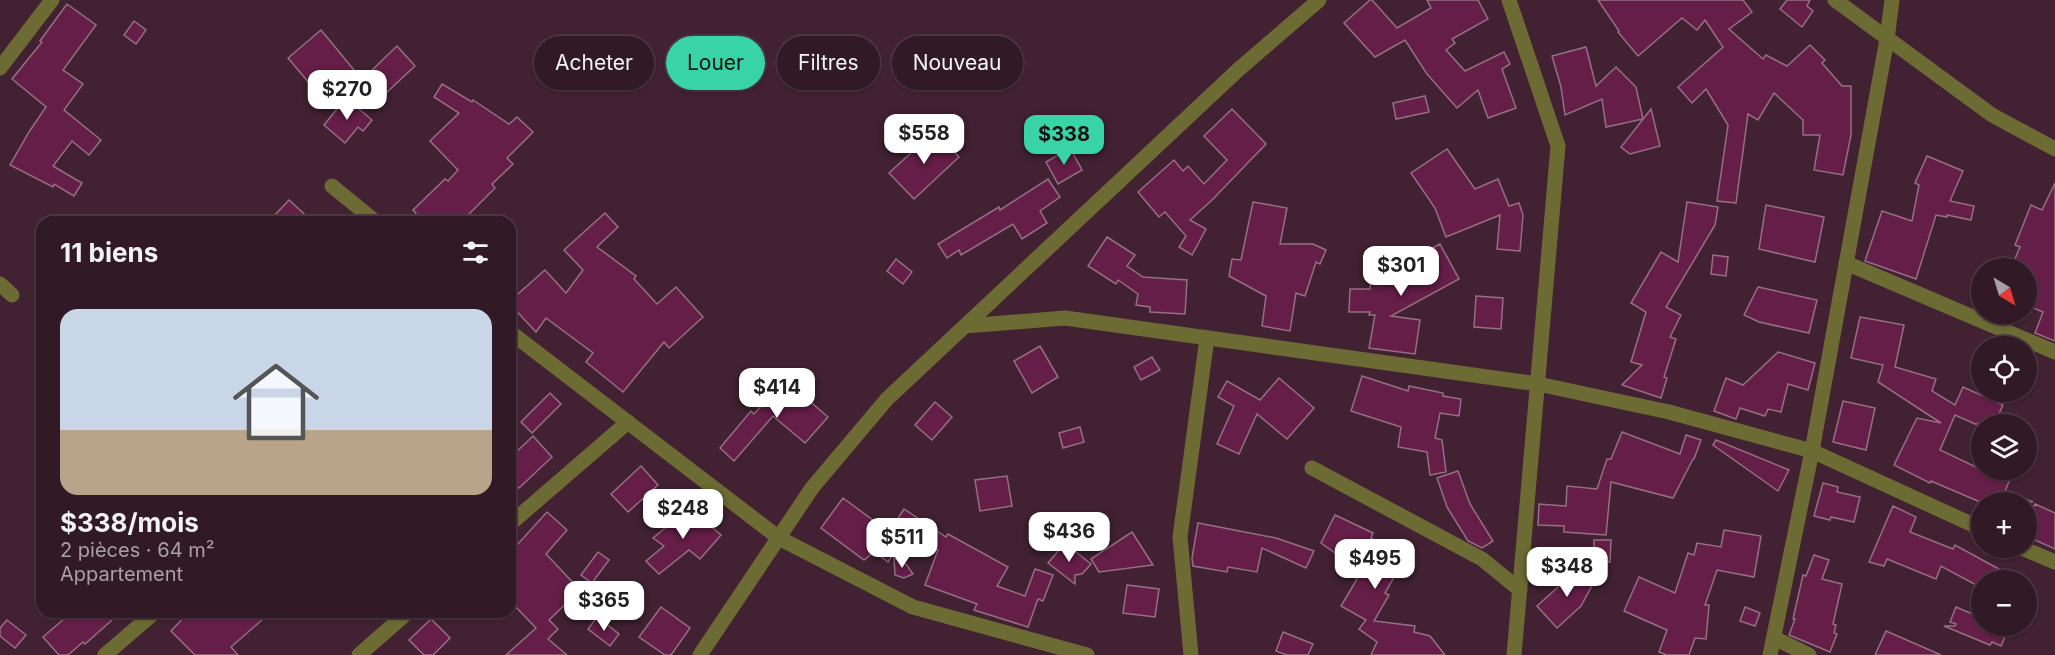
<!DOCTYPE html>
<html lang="fr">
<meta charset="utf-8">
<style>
body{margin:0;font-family:Inter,sans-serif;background:#39222e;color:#f1f3f6;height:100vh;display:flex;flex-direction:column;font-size:22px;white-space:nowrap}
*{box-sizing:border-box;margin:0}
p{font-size:20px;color:#a8a0a7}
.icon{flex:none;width:33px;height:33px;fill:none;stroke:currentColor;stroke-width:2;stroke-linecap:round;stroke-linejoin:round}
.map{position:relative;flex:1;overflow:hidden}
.sheet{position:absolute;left:36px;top:216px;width:480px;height:402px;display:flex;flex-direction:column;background:#311926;border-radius:18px;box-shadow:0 2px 4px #0004,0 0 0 2px #4c3843}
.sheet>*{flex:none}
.banner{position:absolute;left:534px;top:36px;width:570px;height:54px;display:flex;gap:12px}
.needle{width:39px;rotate:142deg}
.buttons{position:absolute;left:1971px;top:258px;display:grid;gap:12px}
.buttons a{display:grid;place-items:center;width:66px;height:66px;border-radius:50%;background:#311926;box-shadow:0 2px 4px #0004,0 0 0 2px #4c3843;font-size:30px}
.price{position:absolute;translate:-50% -51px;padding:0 14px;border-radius:12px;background:#fff;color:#222;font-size:20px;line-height:39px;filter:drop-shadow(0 2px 3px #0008)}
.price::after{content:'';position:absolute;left:50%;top:36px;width:18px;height:14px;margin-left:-9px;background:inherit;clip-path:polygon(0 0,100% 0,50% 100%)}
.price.selected{background:#39d4a5;color:#111}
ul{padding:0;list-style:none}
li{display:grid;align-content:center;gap:12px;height:318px;padding:0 24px}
li span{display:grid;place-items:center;height:186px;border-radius:18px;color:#555}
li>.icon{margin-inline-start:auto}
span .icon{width:108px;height:108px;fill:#fffc;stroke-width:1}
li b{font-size:26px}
h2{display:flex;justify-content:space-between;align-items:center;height:72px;padding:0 24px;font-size:26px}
.tag{padding:0 21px;border-radius:27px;background:#311926;box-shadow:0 2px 4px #0004,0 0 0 2px #4c3843;font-size:21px;line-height:54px}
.tag.selected{background:#39d4a5;color:#111}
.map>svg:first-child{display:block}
.building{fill:#651e48;stroke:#956f82;stroke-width:1.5}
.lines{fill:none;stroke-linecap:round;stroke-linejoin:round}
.minor{stroke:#6c6b33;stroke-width:15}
</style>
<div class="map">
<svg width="2055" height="655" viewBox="0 0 2055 655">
<rect width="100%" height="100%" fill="#412132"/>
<g class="building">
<polygon points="1370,0 1372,0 1397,28 1431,8 1427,0 1478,0 1488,19 1452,39 1455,43 1446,50 1465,71 1504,52 1510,64 1502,69 1516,108 1488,118 1478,90 1457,108 1427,74 1405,40 1375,57 1344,23"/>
<polygon points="1598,0 1743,0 1752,12 1729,29 1763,59 1766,55 1787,66 1810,45 1825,60 1822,63 1842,86 1851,86 1851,135 1843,175 1814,170 1820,135 1803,135 1803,120 1774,93 1758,120 1748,114 1736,203 1717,201 1728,125 1706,89 1692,103 1678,87 1723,47 1705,20 1697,30 1682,18 1638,56 1618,32 1619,31"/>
<polygon points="1787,0 1810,0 1807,6 1813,11 1802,27 1780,9"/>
<polygon points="67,4 96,25 63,70 83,84 64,110 101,140 89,155 72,141 53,166 82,183 74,196 54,184 53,187 10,165 29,132 46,107 12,79 42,42 40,41"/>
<polygon points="134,21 146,30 136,44 124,35"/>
<polygon points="321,30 359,76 344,91 325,72 310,84 288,58"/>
<polygon points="397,46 415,66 385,94 367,75"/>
<polygon points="1586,47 1596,86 1616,67 1636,87 1643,119 1606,127 1602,99 1565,115 1561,87 1552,56"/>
<polygon points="442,84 472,102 473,100 509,124 517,117 533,132 507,158 513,164 492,184 495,188 461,222 411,222 416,213 413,210 445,179 448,181 458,170 430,141 459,113 434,97"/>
<polygon points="1425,96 1429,112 1396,119 1393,103"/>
<polygon points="346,98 372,120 363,131 358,127 345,143 324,125"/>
<polygon points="1232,109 1266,144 1212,200 1190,220 1206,229 1192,255 1179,247 1186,236 1165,212 1159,217 1138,192 1174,160 1183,171 1188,166 1204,184 1227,160 1204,136"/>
<polygon points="1651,109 1660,146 1630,154 1621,147"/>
<polygon points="935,131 959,157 914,199 889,173"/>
<polygon points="1070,148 1082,170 1058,184 1046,162"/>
<polygon points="1447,149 1475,189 1498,179 1509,206 1519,203 1523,215 1520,251 1497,249 1500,215 1446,237 1435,208 1411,173"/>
<polygon points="1927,156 1963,171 1950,201 1974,206 1971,220 1947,215 1947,217 1936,215 1916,279 1865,261 1882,211 1912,221 1919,185 1915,183"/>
<polygon points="1048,179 1060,197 1040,211 1047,223 1022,239 1013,224 961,255 959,250 947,258 938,244 999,207 1000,210"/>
<polygon points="2055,183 2055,341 2035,333 2043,312 2026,305 2026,268 2011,268 2020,247 2015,245 2031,205 2042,210"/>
<polygon points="289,200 313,222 268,222"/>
<polygon points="1253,202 1287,208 1280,244 1313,244 1326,250 1320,264 1316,262 1305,296 1296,293 1290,331 1262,326 1266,296 1229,276 1232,259 1241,260"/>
<polygon points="1687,202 1718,207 1715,225 1666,307 1681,315 1670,337 1676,339 1664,377 1667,378 1661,398 1622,385 1642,365 1631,362 1646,312 1631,303 1661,252 1678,262"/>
<polygon points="1766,205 1824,217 1815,262 1759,249"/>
<polygon points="605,213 618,227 597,247 636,276 634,279 657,304 676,287 703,317 669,348 664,342 623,392 586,362 593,353 546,318 536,332 510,304 510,301 545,270 566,293 583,270 564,250"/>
<polygon points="1107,237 1135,255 1127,266 1143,277 1187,280 1185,314 1150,312 1150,307 1136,305 1138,294 1118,280 1116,284 1088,266"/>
<polygon points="1440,244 1459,279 1391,316 1420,320 1415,354 1369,348 1375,315 1369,315 1370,312 1349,312 1350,289 1370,289 1372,257 1388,258 1387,272"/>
<polygon points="1713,255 1728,257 1726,276 1711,274"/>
<polygon points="896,259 912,272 903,284 887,271"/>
<polygon points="1758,287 1817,300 1809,333 1759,322 1744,315"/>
<polygon points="1476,296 1503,298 1501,329 1474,327"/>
<polygon points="1860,317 1904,325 1895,367 1936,379 1932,391 1955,405 1963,387 2003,405 1994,424 1975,424 1955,415 1940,450 1982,470 2014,470 2005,491 2033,502 1980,502 1931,481 1930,483 1894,465 1917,418 1941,423 1878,382 1883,365 1851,358"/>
<polygon points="1040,346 1058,377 1032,393 1014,361"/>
<polygon points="1778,352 1815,363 1808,390 1788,384 1781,412 1768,409 1765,416 1740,408 1736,419 1714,411 1726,378 1743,385"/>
<polygon points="1152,357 1160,370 1141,380 1134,367"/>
<polygon points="1362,376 1408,391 1409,386 1443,393 1443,396 1461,399 1459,416 1440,413 1435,438 1442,440 1446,472 1430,475 1427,452 1398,447 1401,427 1351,411"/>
<polygon points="1279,378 1314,408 1287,439 1257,414 1239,454 1217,444 1234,406 1218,397 1227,381 1260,400"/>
<polygon points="785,380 828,417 805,443 773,416 734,461 720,448 751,411 754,414"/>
<polygon points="550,393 561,404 532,433 521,422"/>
<polygon points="1843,401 1875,408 1866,450 1833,442"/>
<polygon points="935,402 952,417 932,440 915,425"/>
<polygon points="1080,427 1084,442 1063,448 1059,433"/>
<polygon points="1622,432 1680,454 1686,435 1701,440 1694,459 1693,459 1673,498 1611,482 1606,535 1564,532 1564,526 1538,525 1539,504 1566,506 1567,486 1597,489 1607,459 1611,459"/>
<polygon points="533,436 552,457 519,488 510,480 510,458"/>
<polygon points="1716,440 1789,470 1778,491 1713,445"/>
<polygon points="641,466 658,485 628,512 611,494"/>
<polygon points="1458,471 1470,504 1493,541 1482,548 1468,541 1447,507 1437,478"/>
<polygon points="1007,476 1012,506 980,511 975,480"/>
<polygon points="1823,483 1838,487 1837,492 1860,497 1854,522 1831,517 1830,520 1814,516"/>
<polygon points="843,498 889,532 904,509 946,537 948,534 1008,567 997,586 1025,596 1035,569 1053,575 1043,601 1038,599 1028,627 974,610 977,604 925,585 938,550 909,531 888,562 874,552 864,560 821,528"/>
<polygon points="2035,504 2055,513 2055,549 2026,536 2026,523"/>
<polygon points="1893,506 1916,517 1910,532 1953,549 1955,545 2019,580 1981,580 1978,586 1941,566 1936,579 1887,559 1884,566 1869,562"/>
<polygon points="690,508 721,535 700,559 689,550 659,574 646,561 664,546 653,538"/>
<polygon points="547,512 567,530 546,554 580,590 549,620 558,629 548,639 567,655 506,655 536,628 510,601 510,538 517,545"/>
<polygon points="1335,515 1373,533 1371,538 1405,558 1385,593 1389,595 1374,621 1415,626 1414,632 1430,636 1445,655 1371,655 1377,642 1359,629 1366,620 1341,606 1363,569 1348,562 1321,543"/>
<polygon points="1198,523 1276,538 1314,551 1306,568 1262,548 1257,572 1228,567 1227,572 1193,566 1192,558"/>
<polygon points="1724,530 1761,536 1754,577 1717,570 1705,605 1709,605 1706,639 1695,638 1689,655 1667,655 1659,652 1667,630 1624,611 1639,577 1675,593 1688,553 1694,555 1697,543 1721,547"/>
<polygon points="1132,532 1153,565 1099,572 1091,559"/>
<polygon points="1594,540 1611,540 1610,562 1594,562"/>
<polygon points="1065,543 1091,564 1082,574 1075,575 1075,584 1048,563"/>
<polygon points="598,552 609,560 592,583 581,575"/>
<polygon points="1814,555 1829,560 1822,579 1842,584 1833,624 1836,625 1834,633 1837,634 1830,652 1789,635 1795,619 1793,619 1803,575 1806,576"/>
<polygon points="894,558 906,564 913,574 904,578 895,575"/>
<polygon points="1573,569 1595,580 1581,606 1557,628 1537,606 1568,578"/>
<polygon points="1127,585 1159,589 1155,617 1123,613"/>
<polygon points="661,607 690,628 671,655 665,655 639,637"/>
<polygon points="1745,607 1760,613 1755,626 1740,621"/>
<polygon points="1956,607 1982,618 1982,626 1998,626 2008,630 2001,646 1992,642 1990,645 1944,626 1955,626 1956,624 1950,622"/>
<polygon points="72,612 121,612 85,644 83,642 68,655 59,655 43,637"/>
<polygon points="189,612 271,612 231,647 238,655 195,655 171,631"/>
<polygon points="597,617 619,634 610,646 588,629"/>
<polygon points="431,619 450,638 433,655 424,655 409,640"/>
<polygon points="7,620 26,635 15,648 0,636 0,628"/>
<polygon points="1886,631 1941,655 1875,655"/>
<polygon points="1283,632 1313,644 1308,655 1287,655 1276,651"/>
</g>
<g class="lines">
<g class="minor">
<polyline points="1509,0 1558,146 1514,655"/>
<polyline points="1835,0 1992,115 2055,149"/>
<polyline points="0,68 52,0"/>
<polyline points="332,186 376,222"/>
<polyline points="1846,263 2055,352"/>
<polyline points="0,284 12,295"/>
<polyline points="965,326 1065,318 1538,384 1669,412 1812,451 1982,529"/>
<polyline points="510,332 779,538 913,607 1087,655"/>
<polyline points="1312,468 1482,559 1520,590"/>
<polyline points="510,524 628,422"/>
<polyline points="2022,548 2055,562"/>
<polyline points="1774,638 1809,655"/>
<polyline points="105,655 155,612"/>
<polyline points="359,655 408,612"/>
<polyline points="700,655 812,488 887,399 1238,70 1319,0"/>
<polyline points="1191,655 1180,537 1207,338"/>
<polyline points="1770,655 1812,451 1887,39 1892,0"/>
</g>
</g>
</svg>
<div class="buttons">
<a><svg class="needle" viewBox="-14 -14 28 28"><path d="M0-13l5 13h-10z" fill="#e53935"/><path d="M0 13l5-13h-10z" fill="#a8a0a7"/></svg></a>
<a><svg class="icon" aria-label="locate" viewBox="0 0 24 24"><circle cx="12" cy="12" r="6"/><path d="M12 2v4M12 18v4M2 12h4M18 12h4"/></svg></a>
<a><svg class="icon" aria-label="layers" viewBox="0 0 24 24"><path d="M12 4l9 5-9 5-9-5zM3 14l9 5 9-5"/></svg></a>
<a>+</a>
<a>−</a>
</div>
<b class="price" style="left:347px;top:121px">$270</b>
<b class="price" style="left:924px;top:165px">$558</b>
<b class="price selected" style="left:1064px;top:166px">$338</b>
<b class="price" style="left:1401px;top:297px">$301</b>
<b class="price" style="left:777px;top:419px">$414</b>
<b class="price" style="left:683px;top:540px">$248</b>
<b class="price" style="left:1069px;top:563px">$436</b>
<b class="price" style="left:902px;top:569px">$511</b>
<b class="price" style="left:1375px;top:590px">$495</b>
<b class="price" style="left:1567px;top:598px">$348</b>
<b class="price" style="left:604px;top:632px">$365</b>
<div class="banner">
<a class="tag">Acheter</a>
<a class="tag selected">Louer</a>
<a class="tag">Filtres</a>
<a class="tag">Nouveau</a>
</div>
<section class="sheet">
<h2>11 biens<svg class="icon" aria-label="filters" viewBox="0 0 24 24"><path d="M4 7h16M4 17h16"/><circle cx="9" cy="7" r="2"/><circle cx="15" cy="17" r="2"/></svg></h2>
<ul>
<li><span style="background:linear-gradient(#c9d6e8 65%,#b9a48a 0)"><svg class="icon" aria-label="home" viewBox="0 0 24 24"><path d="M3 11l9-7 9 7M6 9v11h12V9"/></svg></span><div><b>$338/mois</b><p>2 pièces · 64 m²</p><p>Appartement</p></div></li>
</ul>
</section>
</div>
